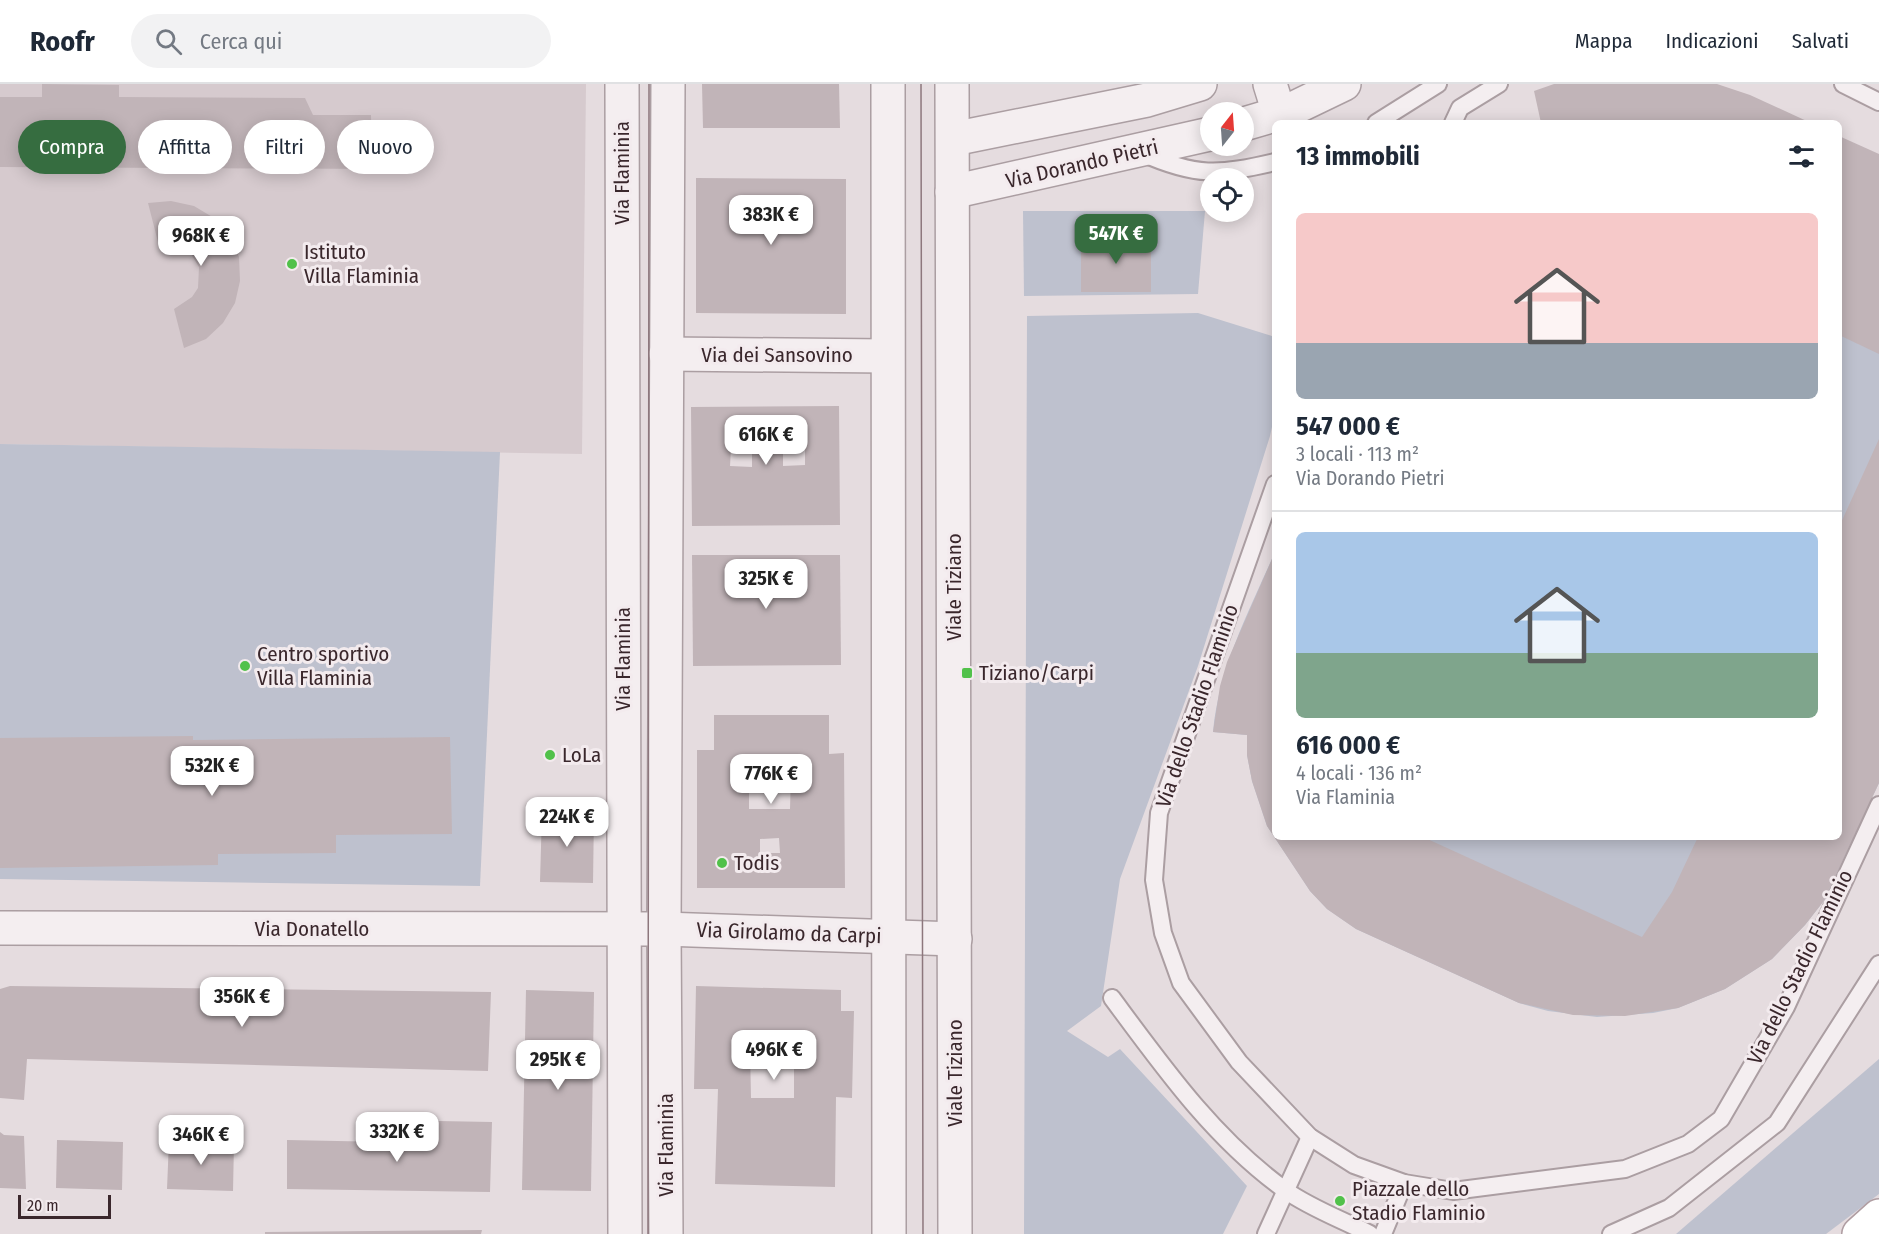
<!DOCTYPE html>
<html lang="it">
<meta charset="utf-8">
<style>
body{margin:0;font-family:"Fira Sans Condensed",sans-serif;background:#f2f2f3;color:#1f2937;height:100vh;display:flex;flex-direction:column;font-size:22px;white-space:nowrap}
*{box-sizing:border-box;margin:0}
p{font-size:20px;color:#747a83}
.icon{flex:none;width:33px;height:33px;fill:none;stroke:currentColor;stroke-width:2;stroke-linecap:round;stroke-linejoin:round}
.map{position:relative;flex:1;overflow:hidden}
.panel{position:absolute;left:1272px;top:36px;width:570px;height:720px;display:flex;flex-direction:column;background:#fff;border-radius:9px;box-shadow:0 3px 15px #0003}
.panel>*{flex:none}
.top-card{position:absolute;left:18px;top:36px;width:570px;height:54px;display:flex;gap:12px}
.needle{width:39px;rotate:17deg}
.buttons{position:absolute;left:1200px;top:18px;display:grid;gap:12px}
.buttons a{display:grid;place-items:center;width:54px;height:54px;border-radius:50%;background:#fff;box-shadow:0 3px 15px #0003;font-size:30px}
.scale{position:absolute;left:18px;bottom:15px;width:93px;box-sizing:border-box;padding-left:6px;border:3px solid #3a272c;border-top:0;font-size:16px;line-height:21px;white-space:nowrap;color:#3a272c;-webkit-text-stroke:4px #f3ebee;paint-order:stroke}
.price{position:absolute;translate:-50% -51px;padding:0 14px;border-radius:12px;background:#fff;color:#222;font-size:20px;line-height:39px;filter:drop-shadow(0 2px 3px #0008)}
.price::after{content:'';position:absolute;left:50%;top:36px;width:18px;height:14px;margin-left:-9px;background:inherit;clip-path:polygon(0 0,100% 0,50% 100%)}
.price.selected{background:#366d40;color:#fff}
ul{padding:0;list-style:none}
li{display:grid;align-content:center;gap:12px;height:318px;padding:0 24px}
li+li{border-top:2px solid #e0e1e3}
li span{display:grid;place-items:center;height:186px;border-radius:9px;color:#555}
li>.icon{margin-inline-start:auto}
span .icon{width:108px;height:108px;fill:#fffc;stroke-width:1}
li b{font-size:26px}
h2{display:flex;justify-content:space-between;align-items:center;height:72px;padding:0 24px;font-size:26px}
.tag{padding:0 21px;border-radius:27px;background:#fff;box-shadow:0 3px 15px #0003;font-size:21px;line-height:54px}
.tag.selected{background:#366d40;color:#fff}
header{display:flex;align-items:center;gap:36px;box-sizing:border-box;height:84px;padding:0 30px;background:#fff;border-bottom:2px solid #e0e1e3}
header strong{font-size:28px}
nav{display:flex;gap:33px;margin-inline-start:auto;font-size:21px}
.search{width:420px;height:54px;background:#f2f2f3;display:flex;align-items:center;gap:15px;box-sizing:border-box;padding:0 21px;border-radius:33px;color:#747a83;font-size:22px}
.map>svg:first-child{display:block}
.built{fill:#d6cace}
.green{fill:#bec1ce}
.building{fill:#c1b4b8;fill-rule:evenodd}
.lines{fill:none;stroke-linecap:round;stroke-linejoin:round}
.service-casing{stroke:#ab9ea2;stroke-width:20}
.minor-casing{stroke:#ab9ea2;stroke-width:36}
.tertiary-casing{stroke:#ab9ea2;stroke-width:36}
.primary-casing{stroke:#af9da2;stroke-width:36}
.service{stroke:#f4eef0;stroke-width:16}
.minor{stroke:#f4eef0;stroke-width:33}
.tertiary{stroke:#f4eef0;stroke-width:33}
.primary{stroke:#fff;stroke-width:33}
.tram{stroke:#8d777d;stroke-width:1.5}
.poi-dot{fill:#51c14a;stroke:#f3ebee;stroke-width:2}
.labels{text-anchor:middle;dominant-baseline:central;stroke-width:6;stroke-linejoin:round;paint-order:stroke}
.street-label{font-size:21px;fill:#3a272c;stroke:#f3ebee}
.poi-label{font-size:21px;fill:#3a272c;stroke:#f3ebee;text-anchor:start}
</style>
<header>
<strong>Roofr</strong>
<div class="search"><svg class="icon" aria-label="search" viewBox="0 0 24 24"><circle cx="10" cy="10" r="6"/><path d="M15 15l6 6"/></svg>Cerca qui</div>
<nav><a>Mappa</a><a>Indicazioni</a><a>Salvati</a></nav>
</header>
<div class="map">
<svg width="1879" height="1150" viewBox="0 0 1879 1150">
<rect width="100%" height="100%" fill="#e5dcdf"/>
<polygon class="built" points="0,0 586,0 582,370 0,360"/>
<g class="green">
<path d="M1839,126L1879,145V699L1823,818L1805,841L1772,875L1725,905L1678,924L1653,929L1597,933L1548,927L1519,919L1356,845L1327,825L1310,807L1267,742L1252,697L1247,671V651L1213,648C1219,583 1249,527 1275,468V753H1839Z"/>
<polygon points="1023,127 1205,127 1198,210 1024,212"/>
<polygon points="1198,229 1275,253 1275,329 1270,352 1198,582 1120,795 1101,922 1067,947 1108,973 1120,965 1247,1102 1223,1150 1024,1150 1027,232"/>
<polygon points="0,360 500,368 480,802 0,795"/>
<polygon points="1879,975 1879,1110 1826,1150 1676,1150"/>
</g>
<g class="building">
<polygon points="42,0 119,1 119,13 305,14 313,31 371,31 372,85 0,83 0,13 42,13"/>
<polygon points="702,0 839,0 840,44 703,44"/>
<polygon points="1554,0 1717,0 1750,11 1811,39 1541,39 1534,7"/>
<polygon points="1839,52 1879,70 1879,270 1839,251"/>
<polygon points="696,94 846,95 846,230 696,229"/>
<polygon points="171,117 194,122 214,134 229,152 239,173 240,197 235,219 223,239 206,255 184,264 174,225 192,213 198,204 199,183 188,165 169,157 158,158 148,119"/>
<rect x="1081" y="154" width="70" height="54"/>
<path d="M839,322L840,441L692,442L691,323ZM783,363H805V381L783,382ZM731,364H752V383L730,382Z"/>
<polygon points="1879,355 1879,699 1823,818 1805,841 1772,875 1725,905 1678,924 1625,932 1573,931 1519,919 1356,845 1327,825 1310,807 1267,742 1252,697 1247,671 1247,651 1213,648 1220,602 1227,578 1275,468 1275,753 1423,753 1642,853 1672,808 1698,753 1839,753 1839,443"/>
<polygon points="692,471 840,471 841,581 693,582"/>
<path d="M714,631H829V670L844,669L845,804H697V666H714ZM749,689L791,690L790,725H749ZM779,754L780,769H760V755Z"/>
<polygon points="193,652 193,656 450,653 452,750 336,751 336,769 218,770 218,781 0,784 0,654"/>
<polygon points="542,728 594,729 593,799 540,798"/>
<polygon points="10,902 491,908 488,987 27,975 24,1016 0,1014 0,905"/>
<path d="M696,902L841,906V927H854L852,1014L836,1013L835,1103L715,1100L718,1005H694ZM750,963H794V1014H751Z"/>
<polygon points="526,906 594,908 591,1107 522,1106"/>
<polygon points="438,1037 492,1038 490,1108 287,1105 287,1056 437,1059"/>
<polygon points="0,1048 4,1051 24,1052 26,1105 0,1104"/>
<polygon points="57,1056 123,1058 122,1106 56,1104"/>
<polygon points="169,1057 234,1059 233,1107 167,1105"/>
<polygon points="482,1146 481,1150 265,1150 265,1148"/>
</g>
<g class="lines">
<defs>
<g id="service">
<polyline points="1843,0 1879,18"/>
<polyline points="1376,39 1438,0"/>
<polyline points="1453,39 1460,24 1499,0"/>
<path d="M1142,69C1196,93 1219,91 1275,78"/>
<polyline points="1275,400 1159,729 1154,796 1163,849 1181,899 1239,978 1310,1053 1354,1081 1404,1099 1453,1107 1625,1085 1688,1060 1721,1035 1786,923 1879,721"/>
<path d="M1112,914C1163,983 1214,1055 1285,1106C1310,1124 1343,1136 1370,1150"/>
<polyline points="1266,1150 1310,1053"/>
<polyline points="1383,1150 1404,1099"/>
<polyline points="1611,1150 1669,1124 1777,1039 1879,880"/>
</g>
<g id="minor">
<polyline points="888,0 889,1150"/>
<polyline points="1270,0 1279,29"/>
<polyline points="1244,40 1288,27 1344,0"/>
<polyline points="953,55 1147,16 1200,0"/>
<polyline points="952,108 1210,50"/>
<polyline points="666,270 887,272"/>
<polyline points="0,844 664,845 955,855"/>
<polyline points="666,1150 664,845 668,0"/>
</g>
<g id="tertiary">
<polyline points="622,0 625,1150"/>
<polyline points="952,0 955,1150"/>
</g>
<polyline id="primary" points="1859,1150 1879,1132"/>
</defs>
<use href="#service" class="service-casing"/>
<use href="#minor" class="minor-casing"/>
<use href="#tertiary" class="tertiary-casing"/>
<use href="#primary" class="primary-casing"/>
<use href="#service" class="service"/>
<use href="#minor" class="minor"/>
<use href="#tertiary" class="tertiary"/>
<use href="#primary" class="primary"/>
<g class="tram">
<polyline points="921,0 923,1150"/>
<polyline points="648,1150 649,0"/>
</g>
</g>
<g class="poi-dot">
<circle cx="292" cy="180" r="6"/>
<circle cx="245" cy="582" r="6"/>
<rect x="961" y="583" width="12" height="12" rx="3"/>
<circle cx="550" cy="671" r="6"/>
<circle cx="722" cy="779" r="6"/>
<circle cx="1340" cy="1117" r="6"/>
</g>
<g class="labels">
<g class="street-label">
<text transform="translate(1082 80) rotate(-13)">Via Dorando Pietri</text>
<text transform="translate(622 89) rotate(-90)">Via Flaminia</text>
<text x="777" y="271">Via dei Sansovino</text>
<text transform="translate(954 503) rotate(-90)">Viale Tiziano</text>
<text transform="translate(623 575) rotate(-90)">Via Flaminia</text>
<text transform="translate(1197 622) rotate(-71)">Via dello Stadio Flaminio</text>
<text x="312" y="845">Via Donatello</text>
<text transform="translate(789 849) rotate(2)">Via Girolamo da Carpi</text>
<text transform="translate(1800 883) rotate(-64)">Via dello Stadio Flaminio</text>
<text transform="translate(955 989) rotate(-90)">Viale Tiziano</text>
<text transform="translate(666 1061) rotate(-90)">Via Flaminia</text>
</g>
<g class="poi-label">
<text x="304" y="168">Istituto<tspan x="304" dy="24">Villa Flaminia</tspan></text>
<text x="257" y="570">Centro sportivo<tspan x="257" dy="24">Villa Flaminia</tspan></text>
<text x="979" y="589">Tiziano/Carpi</text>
<text x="562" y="671">LoLa</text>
<text x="734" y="779">Todis</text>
<text x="1352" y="1105">Piazzale dello<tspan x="1352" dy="24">Stadio Flaminio</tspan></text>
</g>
</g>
</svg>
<div class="buttons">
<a><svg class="needle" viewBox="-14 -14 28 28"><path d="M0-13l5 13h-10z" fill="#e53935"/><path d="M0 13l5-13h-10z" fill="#747a83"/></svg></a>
<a><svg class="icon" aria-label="locate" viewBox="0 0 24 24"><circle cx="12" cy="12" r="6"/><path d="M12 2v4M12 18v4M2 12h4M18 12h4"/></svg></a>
</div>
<div class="scale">20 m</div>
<b class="price" style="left:771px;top:162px">383K €</b>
<b class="price selected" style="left:1116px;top:181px">547K €</b>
<b class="price" style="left:201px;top:183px">968K €</b>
<b class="price" style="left:766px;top:382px">616K €</b>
<b class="price" style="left:766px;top:526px">325K €</b>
<b class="price" style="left:212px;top:713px">532K €</b>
<b class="price" style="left:771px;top:721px">776K €</b>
<b class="price" style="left:567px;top:764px">224K €</b>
<b class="price" style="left:242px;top:944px">356K €</b>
<b class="price" style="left:774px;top:997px">496K €</b>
<b class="price" style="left:558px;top:1007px">295K €</b>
<b class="price" style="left:397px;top:1079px">332K €</b>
<b class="price" style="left:201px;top:1082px">346K €</b>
<div class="top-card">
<a class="tag selected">Compra</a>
<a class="tag">Affitta</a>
<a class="tag">Filtri</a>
<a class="tag">Nuovo</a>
</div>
<section class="panel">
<h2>13 immobili<svg class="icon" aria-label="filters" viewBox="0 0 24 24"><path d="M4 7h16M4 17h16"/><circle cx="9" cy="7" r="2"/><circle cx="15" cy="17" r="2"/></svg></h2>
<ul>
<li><span style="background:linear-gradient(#f6c9c9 70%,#9aa5b1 0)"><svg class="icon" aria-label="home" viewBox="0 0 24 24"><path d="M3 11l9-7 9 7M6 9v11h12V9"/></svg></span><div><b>547 000 €</b><p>3 locali · 113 m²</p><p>Via Dorando Pietri</p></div></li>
<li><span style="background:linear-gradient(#a9c7e8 65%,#7fa58c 0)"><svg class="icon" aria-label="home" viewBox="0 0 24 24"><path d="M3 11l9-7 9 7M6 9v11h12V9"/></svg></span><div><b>616 000 €</b><p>4 locali · 136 m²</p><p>Via Flaminia</p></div></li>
</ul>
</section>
</div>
